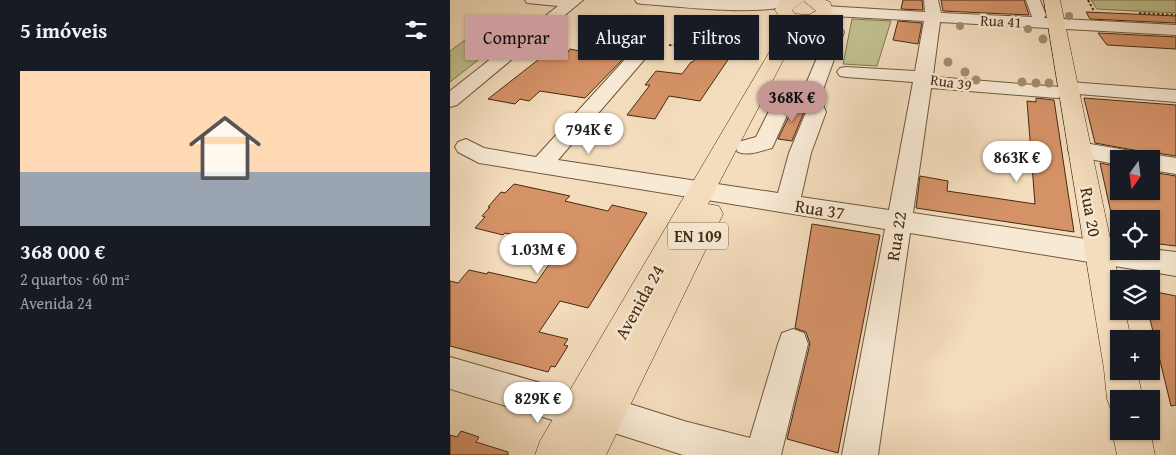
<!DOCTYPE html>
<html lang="pt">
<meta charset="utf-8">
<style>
body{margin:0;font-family:"Gentium Book Plus",serif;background:#20242c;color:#f1f3f6;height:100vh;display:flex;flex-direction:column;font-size:19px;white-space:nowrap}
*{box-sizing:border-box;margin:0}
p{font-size:16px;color:#9ea1a6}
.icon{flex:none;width:28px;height:28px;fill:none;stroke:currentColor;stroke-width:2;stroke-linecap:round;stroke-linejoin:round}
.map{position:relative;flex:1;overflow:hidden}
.side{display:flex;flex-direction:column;background:#171b24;width:450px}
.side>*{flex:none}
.top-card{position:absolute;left:15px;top:15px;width:475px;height:45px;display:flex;gap:10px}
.needle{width:32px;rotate:194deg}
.controls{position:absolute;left:660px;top:150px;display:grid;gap:10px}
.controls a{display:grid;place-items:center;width:50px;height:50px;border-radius:0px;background:#171b24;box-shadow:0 1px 4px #0004;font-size:25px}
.price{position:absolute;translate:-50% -42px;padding:0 11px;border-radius:18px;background:#fff;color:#222;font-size:16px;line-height:32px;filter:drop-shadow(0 1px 2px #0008)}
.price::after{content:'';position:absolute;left:50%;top:30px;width:15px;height:11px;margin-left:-8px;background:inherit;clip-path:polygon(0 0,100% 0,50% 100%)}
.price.selected{background:#c59692;color:#111}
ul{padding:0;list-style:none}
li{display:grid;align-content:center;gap:10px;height:265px;padding:0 20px}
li+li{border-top:1px solid #363941}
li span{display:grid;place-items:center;height:155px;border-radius:0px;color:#555}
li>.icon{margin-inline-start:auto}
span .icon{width:90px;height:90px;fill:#fffc;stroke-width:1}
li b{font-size:21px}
h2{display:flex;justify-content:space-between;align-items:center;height:60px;padding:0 20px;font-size:21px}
.tag{padding:0 18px;border-radius:0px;background:#171b24;box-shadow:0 1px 4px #0004;font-size:18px;line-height:45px}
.tag.selected{background:#c59692;color:#111}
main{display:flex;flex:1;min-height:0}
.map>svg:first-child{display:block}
.green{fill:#c0c08e;stroke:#827650}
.building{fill:#d59267;stroke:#442b11}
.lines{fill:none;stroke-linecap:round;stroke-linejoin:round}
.minor-casing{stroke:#70583c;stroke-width:2}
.major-casing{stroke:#442b11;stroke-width:1}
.path{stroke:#442b11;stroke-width:2;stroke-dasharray:2.5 2;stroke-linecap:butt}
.minor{fill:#f8e9d4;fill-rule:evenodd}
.major{fill:#f4ddbd;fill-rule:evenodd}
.tree{fill:#a18c6c}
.labels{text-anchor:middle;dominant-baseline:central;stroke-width:5;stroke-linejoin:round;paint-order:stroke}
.far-street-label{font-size:15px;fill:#442b11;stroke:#f8e9d4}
.shield{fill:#f8e9d4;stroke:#7a644c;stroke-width:1}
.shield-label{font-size:16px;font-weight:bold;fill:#442b11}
.street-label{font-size:18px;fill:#442b11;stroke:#f8e9d4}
</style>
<main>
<section class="side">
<h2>5 imóveis<svg class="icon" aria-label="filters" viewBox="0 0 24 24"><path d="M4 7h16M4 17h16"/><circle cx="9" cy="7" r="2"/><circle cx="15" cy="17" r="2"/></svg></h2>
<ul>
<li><span style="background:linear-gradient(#ffd9b3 65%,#9aa5b1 0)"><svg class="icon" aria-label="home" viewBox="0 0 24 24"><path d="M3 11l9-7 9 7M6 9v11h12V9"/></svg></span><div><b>368 000 €</b><p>2 quartos · 60 m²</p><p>Avenida 24</p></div></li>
</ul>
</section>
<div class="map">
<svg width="726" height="455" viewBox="0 0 726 455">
<rect width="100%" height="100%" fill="#f4ddbd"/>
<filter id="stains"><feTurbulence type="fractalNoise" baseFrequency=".004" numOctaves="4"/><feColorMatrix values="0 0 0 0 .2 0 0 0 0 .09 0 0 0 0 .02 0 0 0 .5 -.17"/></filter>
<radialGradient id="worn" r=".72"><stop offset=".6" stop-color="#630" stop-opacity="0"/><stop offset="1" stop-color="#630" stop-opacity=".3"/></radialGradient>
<g class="green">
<polygon points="641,0 726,0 726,13 647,9"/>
<polygon points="402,19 441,21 427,66 393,64"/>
<polygon points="19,37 50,43 0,82 0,51"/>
</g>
<g class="building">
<polygon points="453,0 472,0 473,10 451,9"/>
<polygon points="491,0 574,0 579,15 493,11"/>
<polygon points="636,12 726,16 726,23 640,19"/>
<polygon points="448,21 472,23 468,44 443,40"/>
<polygon points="648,33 726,37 726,49 657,45"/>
<polygon points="259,37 290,42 250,101 219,96 205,119 177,115 200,85 195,85 206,71 232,74 241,62 243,62"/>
<polygon points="102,49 118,52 120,49 135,52 138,49 154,52 156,49 176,53 171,57 174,58 135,98 90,91 79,101 70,99 65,104 38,99"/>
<polygon points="586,98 604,100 624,232 466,208 470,176 498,181 497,191 585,204 577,101 586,102"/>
<polygon points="634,98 726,105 726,156 701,152 693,156 689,151 645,143"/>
<polygon points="337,103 351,106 354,112 342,141 328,139 341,112"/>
<polygon points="650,163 669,167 669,191 701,191 701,172 726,176 726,246 701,243 701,219 669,219 669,222 663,222"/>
<polygon points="64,184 120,196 115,201 158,211 162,205 197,213 138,308 110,301 89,332 118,339 114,345 118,346 105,367 101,366 98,372 0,346 0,281 8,283 19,270 37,274 38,272 86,283 112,246 55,233 53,235 25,228 35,217 32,216 40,207 38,207 51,192 55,193"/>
<polygon points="362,224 430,235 388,453 337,439 360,344 356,332 345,328"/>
<polygon points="701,291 726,296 726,405 721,406 698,311 701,311"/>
<polygon points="11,431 29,437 26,442 58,452 58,455 0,455 0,435 7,437"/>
</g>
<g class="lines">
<defs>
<g id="minor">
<polygon points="75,0 133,0 7,105 0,107 0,91 108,6 77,3"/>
<path d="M185,0H345L346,2L344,5C301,16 238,7 192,4L187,3Z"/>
<path d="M474,0H488L491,13L582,17L576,0H590L596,15L594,18L726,25V35L490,22L483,75L485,77L610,87L612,84L619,82L726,90V102L616,93L614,96L607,98L481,88L463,213L669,244V251H701V249L726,252V276L460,233L428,455H392L435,229L29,163L8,152L5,147L8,142L16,139L34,148L86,157L188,45H200L203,49L200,53L108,160L328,193L339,153L356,112L350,98L378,32L364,16L370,8L375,6L475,12ZM383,16L474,21L465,71L396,67L390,68L387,72L390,76L396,77L463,82L439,210L351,197L361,153L376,112L370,98L394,32Z"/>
<path d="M323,90L330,92L339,111L322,148C310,151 300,156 288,152L285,147L288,142L306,137L319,111L313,96L316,92Z"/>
<polygon points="629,142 681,151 689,153 692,159 701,154 726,158 726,174 701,170 701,159 669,159 669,165 621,155 618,150 621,145"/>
<polygon points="343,329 354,333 358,344 331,455 233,455 158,431 146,426 143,418 141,423 129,428 0,389 0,357 129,394 141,399 144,407 146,402 158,397 234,421 300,438 328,344 332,333"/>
</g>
<g id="major">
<path d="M330,0H375L380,2L383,11L374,21L351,26L258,204L269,206L273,214L156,455H85L90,441L330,34L334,23L325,10ZM354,1L366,11L359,15L345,14L342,10Z"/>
<polygon points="594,0 610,0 669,281 669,311 675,311 681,339 669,339 669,371 687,371 693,399 669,399 669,414 662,412 657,399 654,369"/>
<polygon points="669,417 669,431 700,431 705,455 667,455 662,431"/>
</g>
</defs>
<use href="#minor" class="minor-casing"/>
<use href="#major" class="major-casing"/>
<g class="path">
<polyline points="638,0 644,11"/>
<polyline points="689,13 726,15"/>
<polyline points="219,45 234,46"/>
</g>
<use href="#minor" class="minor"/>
<use href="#major" class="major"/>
</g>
<g class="tree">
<circle cx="619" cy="16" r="4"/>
<circle cx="510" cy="26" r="4"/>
<circle cx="578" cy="29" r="4"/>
<circle cx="593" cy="39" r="4.5"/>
<circle cx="498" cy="62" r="4.5"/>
<circle cx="515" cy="72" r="4.5"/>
<circle cx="526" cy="80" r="4.5"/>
<circle cx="572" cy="82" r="4.5"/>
<circle cx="586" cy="83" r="4.5"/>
<circle cx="599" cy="83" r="4.5"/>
</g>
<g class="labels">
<g class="far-street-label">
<text transform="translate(551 21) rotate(3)">Rua 41</text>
<text transform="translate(501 82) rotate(8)">Rua 39</text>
</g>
<rect class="shield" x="218" y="222.5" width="60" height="27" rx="4"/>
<g class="shield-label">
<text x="248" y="236">EN 109</text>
</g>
<g class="street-label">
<text transform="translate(370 209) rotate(9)">Rua 37</text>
<text transform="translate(641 212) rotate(80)">Rua 20</text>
<text transform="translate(446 236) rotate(-81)">Rua 22</text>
<text transform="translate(189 302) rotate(-61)">Avenida 24</text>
</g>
</g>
<rect width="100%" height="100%" filter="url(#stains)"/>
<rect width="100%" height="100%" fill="url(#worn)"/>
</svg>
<div class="controls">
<a><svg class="needle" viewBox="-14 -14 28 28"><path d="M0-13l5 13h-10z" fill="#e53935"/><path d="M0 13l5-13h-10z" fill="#9ea1a6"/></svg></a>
<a><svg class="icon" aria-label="locate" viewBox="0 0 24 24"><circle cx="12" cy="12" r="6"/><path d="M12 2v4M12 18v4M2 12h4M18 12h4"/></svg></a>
<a><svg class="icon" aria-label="layers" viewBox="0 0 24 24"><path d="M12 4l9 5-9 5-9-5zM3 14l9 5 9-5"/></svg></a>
<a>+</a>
<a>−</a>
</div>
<b class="price selected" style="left:342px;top:123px">368K €</b>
<b class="price" style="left:139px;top:155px">794K €</b>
<b class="price" style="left:567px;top:183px">863K €</b>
<b class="price" style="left:88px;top:275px">1.03M €</b>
<b class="price" style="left:88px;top:424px">829K €</b>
<div class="top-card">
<a class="tag selected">Comprar</a>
<a class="tag">Alugar</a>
<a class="tag">Filtros</a>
<a class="tag">Novo</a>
</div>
</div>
</main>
